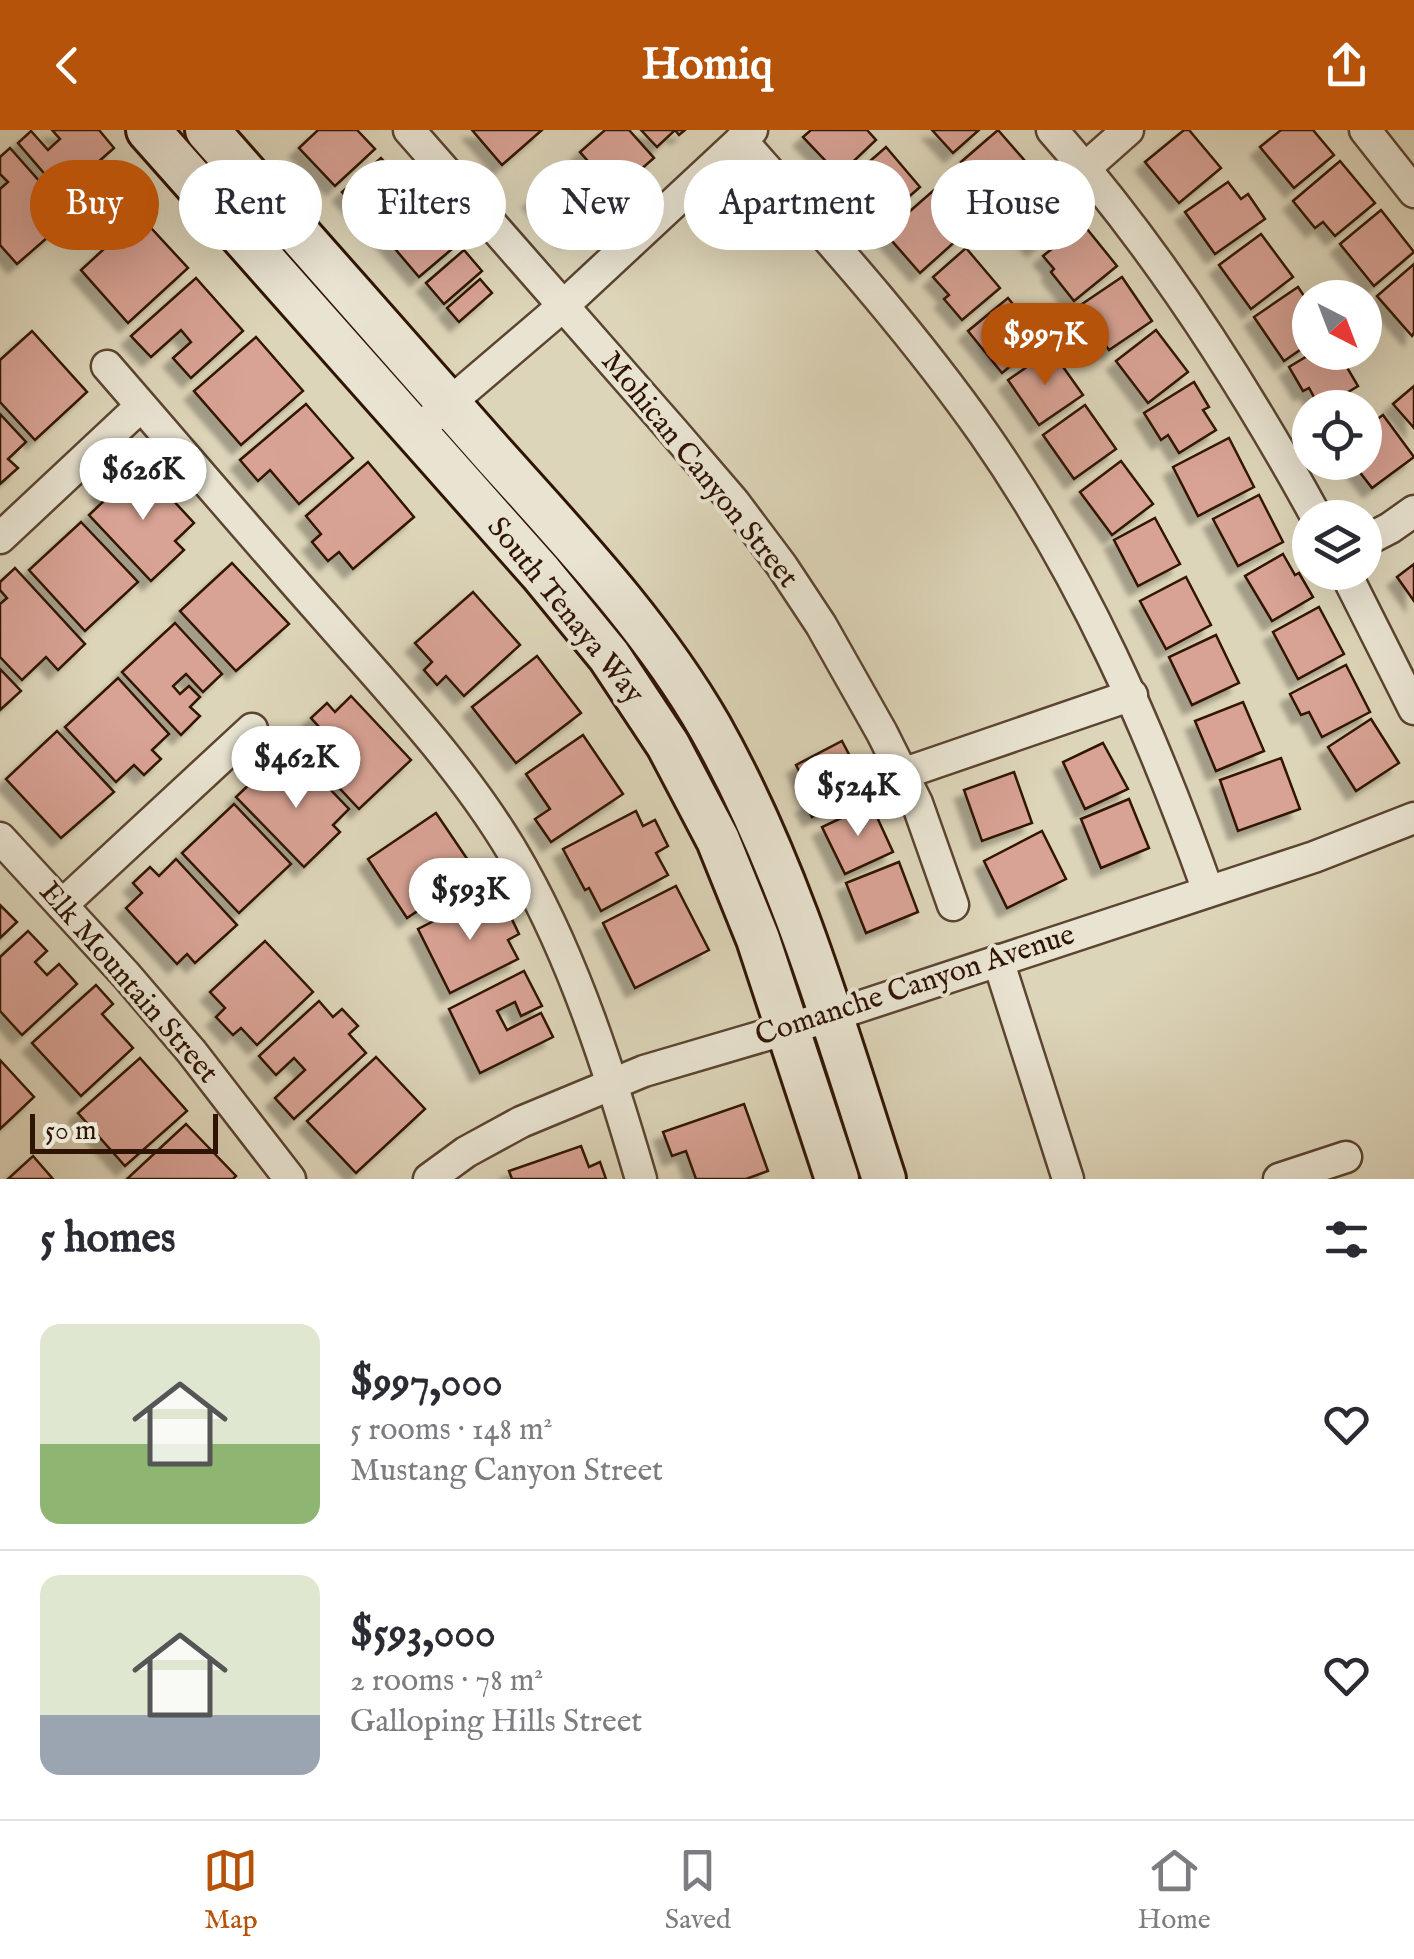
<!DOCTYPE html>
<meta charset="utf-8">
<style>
body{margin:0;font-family:"IM FELL English",serif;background:#f7f7f7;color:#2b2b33;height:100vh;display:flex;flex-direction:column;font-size:38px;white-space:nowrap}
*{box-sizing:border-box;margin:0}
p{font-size:32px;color:#7c7c81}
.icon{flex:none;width:55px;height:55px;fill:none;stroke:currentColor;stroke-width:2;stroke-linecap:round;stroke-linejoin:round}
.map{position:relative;height:1049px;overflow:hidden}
.side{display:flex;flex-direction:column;background:#fff;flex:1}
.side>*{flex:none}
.guide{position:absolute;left:30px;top:30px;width:1355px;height:90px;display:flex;gap:20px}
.needle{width:65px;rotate:138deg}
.fabs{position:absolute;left:1292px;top:150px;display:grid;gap:20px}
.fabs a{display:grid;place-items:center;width:90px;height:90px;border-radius:50%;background:#fff;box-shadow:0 10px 40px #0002;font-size:50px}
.scale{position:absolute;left:30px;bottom:25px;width:188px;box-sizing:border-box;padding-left:10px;border:5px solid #301403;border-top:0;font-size:28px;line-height:35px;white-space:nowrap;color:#301403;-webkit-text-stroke:8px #e9e4d2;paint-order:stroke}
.price{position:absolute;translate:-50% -85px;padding:0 22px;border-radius:35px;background:#fff;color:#222;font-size:32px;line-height:65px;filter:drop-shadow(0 2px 5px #0008)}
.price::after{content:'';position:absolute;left:50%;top:60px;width:30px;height:22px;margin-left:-15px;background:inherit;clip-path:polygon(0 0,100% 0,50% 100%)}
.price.selected{background:#b45309;color:#fff}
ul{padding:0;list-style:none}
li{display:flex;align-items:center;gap:30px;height:250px;padding:0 40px}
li+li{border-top:2px solid #e1e1e2}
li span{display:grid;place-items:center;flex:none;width:280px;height:200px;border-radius:20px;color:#555}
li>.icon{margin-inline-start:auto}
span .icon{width:120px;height:120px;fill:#fffc;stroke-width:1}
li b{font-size:42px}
h2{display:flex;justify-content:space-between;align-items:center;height:120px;padding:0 40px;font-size:42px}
.tag{padding:0 35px;border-radius:45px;background:#fff;box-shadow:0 10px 40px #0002;font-size:35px;line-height:90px}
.tag.selected{background:#b45309;color:#fff}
header{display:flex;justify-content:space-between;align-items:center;height:130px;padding:0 40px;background:#b45309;color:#fff;font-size:45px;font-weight:700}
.dock{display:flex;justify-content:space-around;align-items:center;height:140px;border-top:2px solid #e1e1e2;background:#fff;font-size:28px;color:#7c7c81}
.dock a{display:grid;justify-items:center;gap:5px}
.dock .selected{color:#b45309}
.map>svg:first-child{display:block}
.building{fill:#d8a294;stroke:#301403;stroke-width:2.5;filter:url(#shadow)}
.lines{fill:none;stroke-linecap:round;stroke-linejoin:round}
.street-casing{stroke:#5b4430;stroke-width:35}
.secondary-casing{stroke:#301403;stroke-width:48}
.street{stroke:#e9e4d2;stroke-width:30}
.secondary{stroke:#e9e4d2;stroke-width:42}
.labels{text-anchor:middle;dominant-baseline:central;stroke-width:8;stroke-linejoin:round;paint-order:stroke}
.street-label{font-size:30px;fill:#301403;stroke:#e9e4d2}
</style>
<header><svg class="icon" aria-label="back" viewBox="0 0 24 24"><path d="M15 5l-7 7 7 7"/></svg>Homiq<svg class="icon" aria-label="share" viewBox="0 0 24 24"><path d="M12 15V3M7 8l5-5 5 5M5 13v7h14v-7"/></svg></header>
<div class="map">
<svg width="1414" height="1049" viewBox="0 0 1414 1049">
<defs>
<filter id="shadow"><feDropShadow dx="-9" dy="9" stdDeviation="2.5" flood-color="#0004"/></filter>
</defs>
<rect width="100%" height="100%" fill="#ddd5b9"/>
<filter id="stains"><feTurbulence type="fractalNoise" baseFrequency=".002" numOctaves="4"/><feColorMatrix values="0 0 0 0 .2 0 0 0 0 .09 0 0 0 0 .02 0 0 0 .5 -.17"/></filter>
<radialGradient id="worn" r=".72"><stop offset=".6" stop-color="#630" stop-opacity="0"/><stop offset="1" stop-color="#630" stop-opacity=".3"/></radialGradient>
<g class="building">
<polygon points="52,0 99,0 114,18 62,64 18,13 31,1 48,20 60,9"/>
<polygon points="318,0 357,0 375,19 335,56 299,18"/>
<polygon points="472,0 542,0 502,35"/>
<polygon points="605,0 629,0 654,28 615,62 580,22"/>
<polygon points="641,0 685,0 679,5 675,0 657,17"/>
<polygon points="811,0 867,0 876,10 839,45 803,7"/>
<polygon points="932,0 979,0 953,23"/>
<polygon points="998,0 1032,39 994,72 961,32"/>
<polygon points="1184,0 1189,0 1221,38 1179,73 1145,32"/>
<polygon points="1281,0 1313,0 1334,25 1294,58 1260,17"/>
<polygon points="886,17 920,57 879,93 844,54"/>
<polygon points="10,18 71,87 17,134 0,115 0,59 8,52 0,44 0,27"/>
<polygon points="381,28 416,67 377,101 342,62"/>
<polygon points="1340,31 1375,73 1335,106 1323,92 1315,98 1293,71"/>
<polygon points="571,33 607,72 568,108 532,69"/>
<polygon points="1039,44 1057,65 1051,70 1068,88 1036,117 1018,97 1012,102 995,84"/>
<polygon points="1228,52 1241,69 1248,64 1265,89 1215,124 1185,82"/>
<polygon points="934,60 969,99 920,143 885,103"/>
<polygon points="423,72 459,113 419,147 384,106"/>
<polygon points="1381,80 1414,122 1374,156 1340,114"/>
<polygon points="140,86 188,138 128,193 81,140"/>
<polygon points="1083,94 1117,136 1074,171 1051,142 1054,139 1043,126"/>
<polygon points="1261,104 1293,147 1251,179 1219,135"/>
<polygon points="966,118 1000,158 962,190 944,169 949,165 933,147"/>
<polygon points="464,120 482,141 444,174 426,153"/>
<polygon points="1414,134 1414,203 1412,206 1377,166"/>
<polygon points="1122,147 1152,191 1109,220 1079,176"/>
<polygon points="196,148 243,201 191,248 173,228 191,212 181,200 151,227 131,206"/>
<polygon points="480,149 492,163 459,192 447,178"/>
<polygon points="1298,157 1310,175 1310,213 1284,231 1254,187"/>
<polygon points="1008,168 1042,210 1002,243 968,201"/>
<polygon points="1156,200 1188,242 1148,273 1116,231"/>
<polygon points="32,201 87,262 35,310 0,272 0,230"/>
<polygon points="256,207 303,261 241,315 194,261"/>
<polygon points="1051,220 1083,265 1039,295 1008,250"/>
<polygon points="1314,222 1338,222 1358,256 1322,278 1320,278 1309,258 1303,261 1289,237"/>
<polygon points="1194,252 1209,277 1203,280 1216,300 1179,323 1168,305 1161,310 1144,283"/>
<polygon points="1414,256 1414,298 1393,274"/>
<polygon points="306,274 353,328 299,374 270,340 258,351 240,330"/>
<polygon points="1085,275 1116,319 1074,349 1043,305"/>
<polygon points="0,284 26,312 8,329 18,338 0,354"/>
<polygon points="1383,285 1414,327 1372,358 1352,332 1365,332 1365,295 1366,297"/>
<polygon points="1229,308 1254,357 1198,386 1173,337"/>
<polygon points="1121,331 1153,374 1112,405 1080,362"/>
<polygon points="368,332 414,387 353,439 339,422 328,431 312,412 321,404 306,386"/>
<polygon points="146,341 194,393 175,411 184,420 151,451 89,385 107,368 100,361 116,346 127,358"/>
<polygon points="1259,365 1283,412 1238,436 1213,389"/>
<polygon points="1155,388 1180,434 1138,456 1114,410"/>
<polygon points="81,392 138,452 85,501 29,440"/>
<polygon points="1283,424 1295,445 1299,443 1313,467 1272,491 1245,446"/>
<polygon points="232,433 289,494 236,541 180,481"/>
<polygon points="1414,434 1414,471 1397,447"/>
<polygon points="15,438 85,514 58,540 46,527 22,550 0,527 0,474 7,468 0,460 0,452"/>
<polygon points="1186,447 1211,495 1166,519 1140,471"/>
<polygon points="473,462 520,515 464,566 446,546 437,555 424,540 432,532 415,513"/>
<polygon points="1319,477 1344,524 1298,549 1273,502"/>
<polygon points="175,493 222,544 203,562 186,544 173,556 180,564 189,556 200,567 190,577 200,586 181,605 122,542"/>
<polygon points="1216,505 1239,553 1192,575 1169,527"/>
<polygon points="537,526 581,583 516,633 472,577"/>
<polygon points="1346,535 1370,582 1322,607 1309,582 1301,585 1290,564"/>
<polygon points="0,539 21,561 0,580"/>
<polygon points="118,548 169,604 152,620 161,629 144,645 134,635 116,652 65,597"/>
<polygon points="351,566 411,630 359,679 300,616 320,598 311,588 327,573 335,582"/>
<polygon points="1243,572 1264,621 1216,641 1195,591"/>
<polygon points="1371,589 1399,633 1356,661 1328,617"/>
<polygon points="57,601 114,662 61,708 6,649"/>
<polygon points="583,605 623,664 551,712 535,689 550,679 526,644"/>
<polygon points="842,611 867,659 812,687 805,674 814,670 796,635"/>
<polygon points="1103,613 1128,659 1085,679 1063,632"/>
<polygon points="299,627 349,679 333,695 340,702 304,737 236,667 256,648 267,659"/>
<polygon points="1281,628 1300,679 1238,701 1220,650"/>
<polygon points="1014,642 1032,693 982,711 964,660"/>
<polygon points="1129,669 1149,718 1101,738 1081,689"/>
<polygon points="234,674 291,734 239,783 182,723"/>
<polygon points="871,674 893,722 845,744 822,697"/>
<polygon points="636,681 643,696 655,690 668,716 656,723 668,745 601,781 589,758 585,760 563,719"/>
<polygon points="436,683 476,742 407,788 368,729"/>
<polygon points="1042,701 1066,749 1007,778 984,731"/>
<polygon points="176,729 237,795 195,833 187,824 177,834 126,778 142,763 133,753 150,737 159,746"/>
<polygon points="899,732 918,782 866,803 846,753"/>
<polygon points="676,756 709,820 635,858 603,793"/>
<polygon points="485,765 496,787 508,781 519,804 508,810 518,829 450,863 418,799"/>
<polygon points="0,775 17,792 0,808"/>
<polygon points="28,801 47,821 35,832 47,845 59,834 77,854 22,905 0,881 0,827"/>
<polygon points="265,811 313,862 257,915 241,898 233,905 216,887 225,878 210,862"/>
<polygon points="524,841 542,876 521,886 515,872 497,881 507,900 541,883 553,907 480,943 449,879"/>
<polygon points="96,855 113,874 102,884 133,918 81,966 32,913"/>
<polygon points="319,871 333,887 342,879 358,896 349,904 366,923 294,989 275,968 305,940 294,928 276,945 259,926"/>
<polygon points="376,927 425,979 356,1043 307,991"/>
<polygon points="140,928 187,981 125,1036 78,983"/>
<polygon points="0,930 34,967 0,999"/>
<polygon points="744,974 768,1041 746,1049 696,1049 686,1021 672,1026 663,1002"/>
<polygon points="186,994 236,1046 233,1049 127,1049"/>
<polygon points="581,1016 589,1037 600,1032 606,1049 512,1049 509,1041"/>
<polygon points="33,1026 53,1049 8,1049"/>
</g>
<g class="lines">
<defs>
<g id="street">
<polyline points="409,0 673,301 734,372 782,436 821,495 882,603 917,673 953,775"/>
<path d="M1052,0C1156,117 1242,251 1317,388"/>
<polyline points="1365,0 1414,62"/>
<path d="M741,10C825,105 911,200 984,304C1083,446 1150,598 1208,761"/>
<polyline points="1084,39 1128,0"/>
<path d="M107,236C180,320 252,405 326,488C396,568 470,645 522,738C576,835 610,943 641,1049"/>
<polyline points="433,287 563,176 752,0"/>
<polyline points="0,408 141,276"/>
<polyline points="1365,411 1390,398 1414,381"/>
<polyline points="1345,442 1414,579"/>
<polyline points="902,644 1132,565"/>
<polyline points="0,708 126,845 191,921 290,1049"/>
<polyline points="62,775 252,599"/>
<polyline points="998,830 1068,1049"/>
<polyline points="429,1049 466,1022 521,992 644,941 831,886 1314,727 1414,688"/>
<polyline points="1279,1049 1346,1027"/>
</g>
<g id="secondary">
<polyline points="148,0 541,443 609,526 668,615 718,710 758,809 837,1049"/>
<path d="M207,0C302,108 398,216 493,324C570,410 652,496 710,597C790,739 834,895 884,1049"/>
</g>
</defs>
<use href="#street" class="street-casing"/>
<use href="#secondary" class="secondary-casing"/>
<use href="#street" class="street"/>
<use href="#secondary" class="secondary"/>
</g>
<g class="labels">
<g class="street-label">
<text transform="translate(699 340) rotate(51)">Mohican Canyon Street</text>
<text transform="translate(565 481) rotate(51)">South Tenaya Way</text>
<text transform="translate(128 853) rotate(49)">Elk Mountain Street</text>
<text transform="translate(915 856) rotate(-18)">Comanche Canyon Avenue</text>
</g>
</g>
<rect width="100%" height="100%" filter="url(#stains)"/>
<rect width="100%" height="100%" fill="url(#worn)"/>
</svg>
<div class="fabs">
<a><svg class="needle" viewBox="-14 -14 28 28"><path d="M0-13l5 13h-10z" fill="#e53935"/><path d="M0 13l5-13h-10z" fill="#7c7c81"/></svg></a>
<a><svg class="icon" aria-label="locate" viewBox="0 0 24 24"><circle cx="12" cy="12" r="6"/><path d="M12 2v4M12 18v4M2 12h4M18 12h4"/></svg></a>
<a><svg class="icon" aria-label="layers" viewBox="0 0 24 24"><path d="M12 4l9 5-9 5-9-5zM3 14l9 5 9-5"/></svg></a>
</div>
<div class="scale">50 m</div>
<b class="price selected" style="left:1045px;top:258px">$997K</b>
<b class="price" style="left:143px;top:393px">$626K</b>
<b class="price" style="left:296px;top:681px">$462K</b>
<b class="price" style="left:858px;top:709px">$524K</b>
<b class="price" style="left:470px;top:813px">$593K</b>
<div class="guide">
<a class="tag selected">Buy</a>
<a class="tag">Rent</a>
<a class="tag">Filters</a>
<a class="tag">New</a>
<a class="tag">Apartment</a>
<a class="tag">House</a>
</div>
</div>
<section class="side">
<h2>5 homes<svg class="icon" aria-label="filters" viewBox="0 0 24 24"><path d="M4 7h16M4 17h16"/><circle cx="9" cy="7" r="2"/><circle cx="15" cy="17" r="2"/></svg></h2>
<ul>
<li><span style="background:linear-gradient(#dfe7d0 60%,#8fb573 0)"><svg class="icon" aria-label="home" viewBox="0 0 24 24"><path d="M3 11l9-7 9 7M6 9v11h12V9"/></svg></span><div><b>$997,000</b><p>5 rooms · 148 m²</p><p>Mustang Canyon Street</p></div><svg class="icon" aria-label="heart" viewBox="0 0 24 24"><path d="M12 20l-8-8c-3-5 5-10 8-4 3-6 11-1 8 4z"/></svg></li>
<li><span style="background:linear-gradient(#dfe7d0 70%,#9aa5b1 0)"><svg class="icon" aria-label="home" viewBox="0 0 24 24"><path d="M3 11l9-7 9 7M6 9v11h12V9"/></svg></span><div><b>$593,000</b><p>2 rooms · 78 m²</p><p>Galloping Hills Street</p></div><svg class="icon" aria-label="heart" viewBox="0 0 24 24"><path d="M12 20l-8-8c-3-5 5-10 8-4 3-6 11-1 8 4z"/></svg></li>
</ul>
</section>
<nav class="dock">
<a class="selected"><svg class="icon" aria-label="map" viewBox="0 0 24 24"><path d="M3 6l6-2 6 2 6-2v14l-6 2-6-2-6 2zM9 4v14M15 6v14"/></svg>Map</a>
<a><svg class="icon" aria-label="saved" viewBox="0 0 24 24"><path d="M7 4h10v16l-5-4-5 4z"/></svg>Saved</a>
<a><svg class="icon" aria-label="home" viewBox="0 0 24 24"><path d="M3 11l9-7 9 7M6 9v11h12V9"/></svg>Home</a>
</nav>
